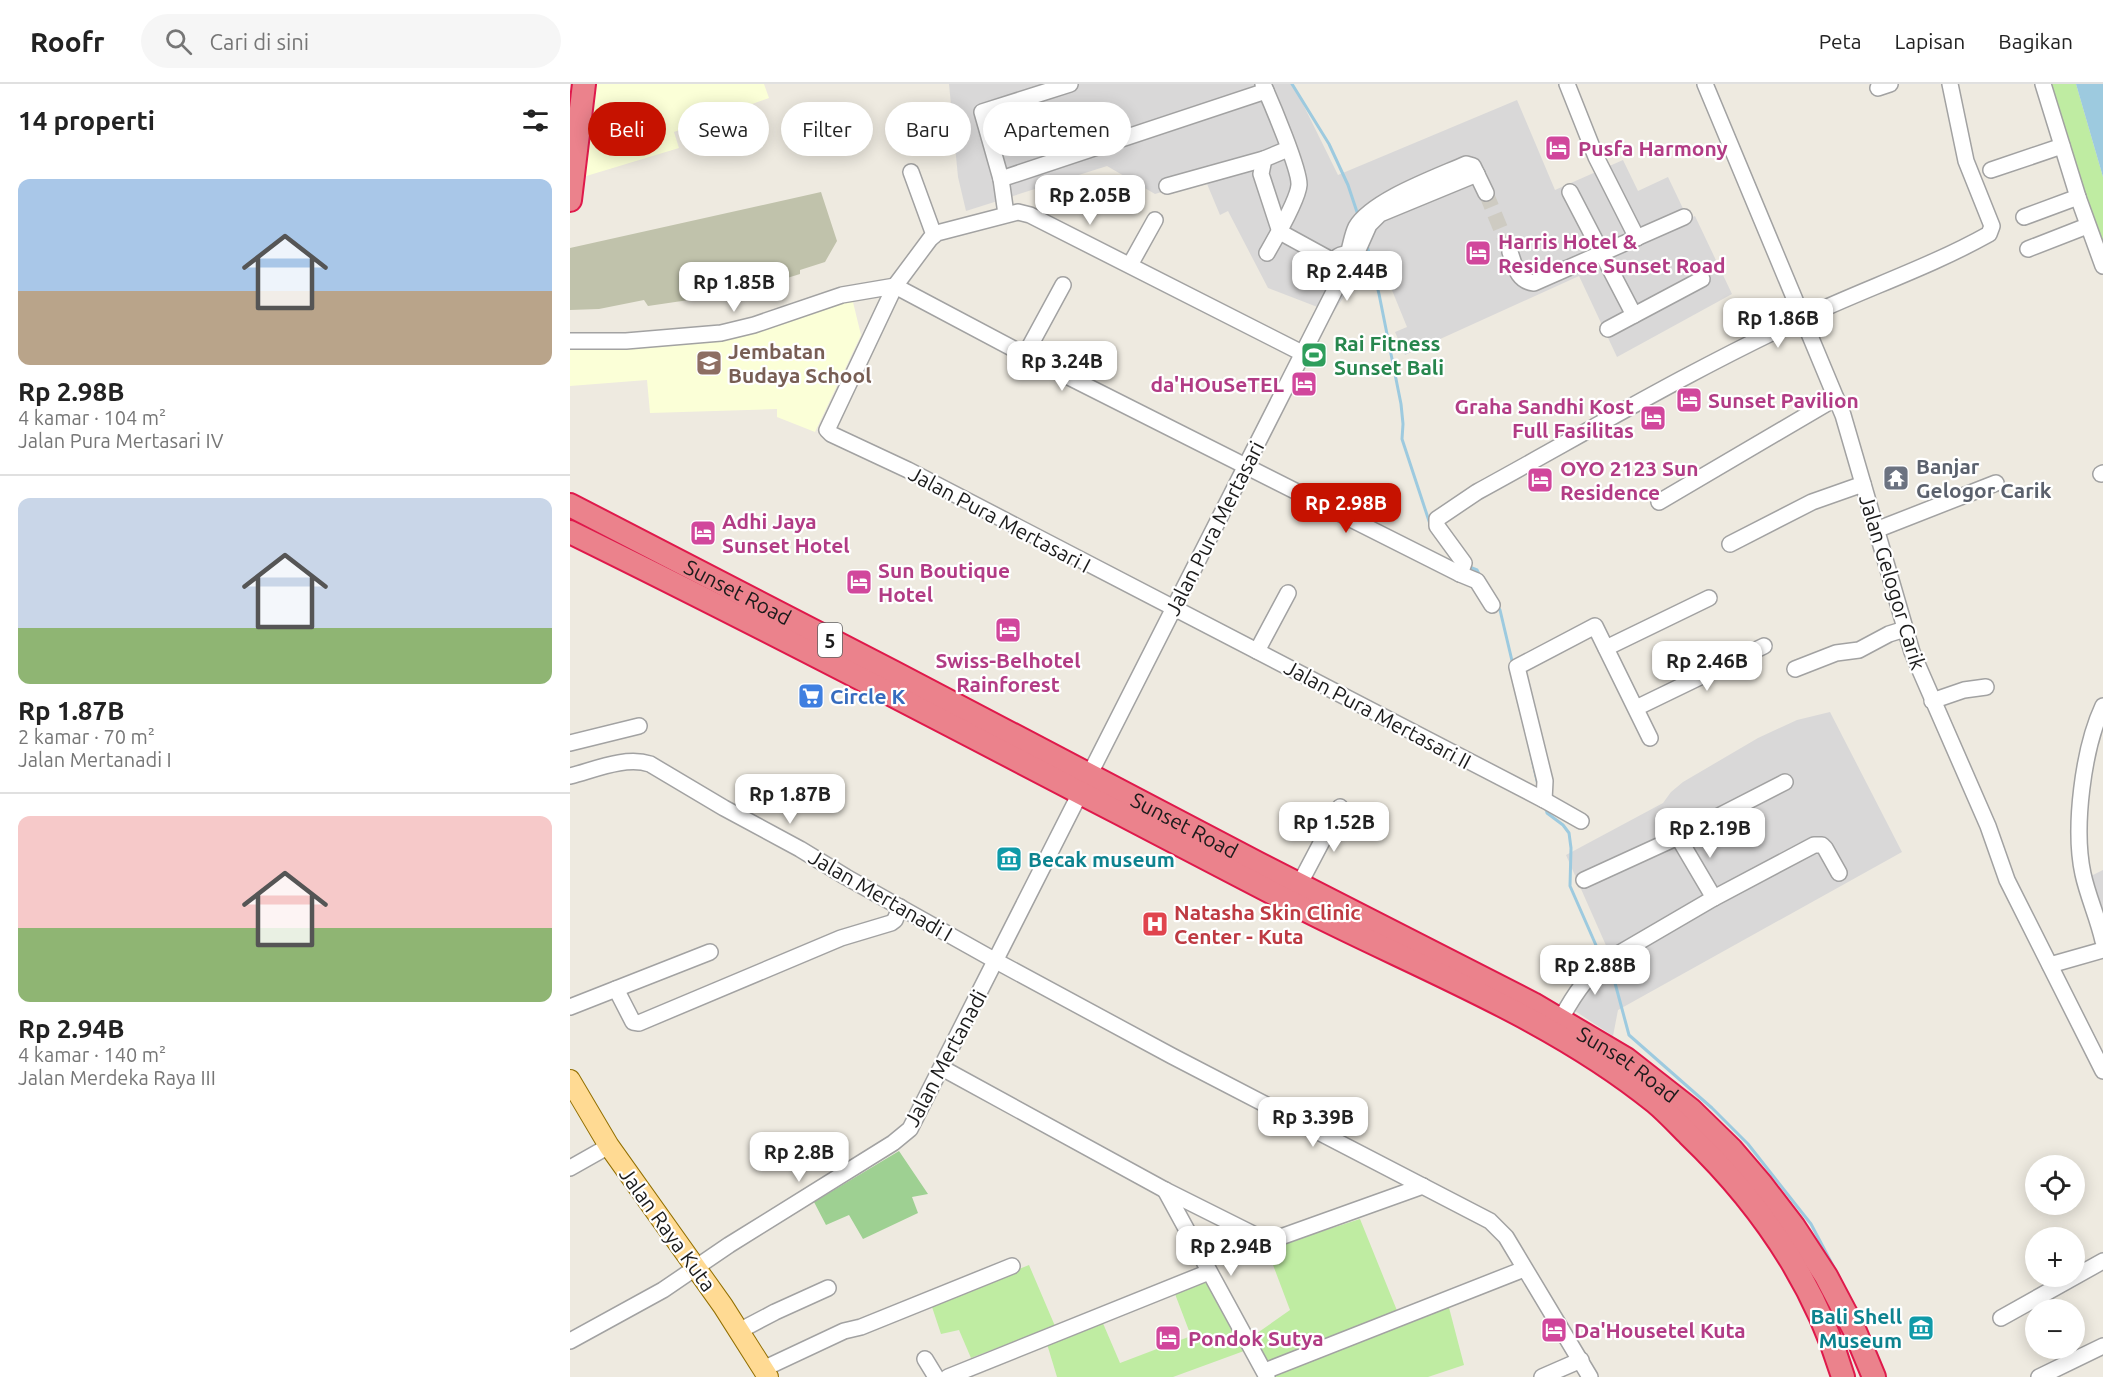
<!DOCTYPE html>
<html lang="id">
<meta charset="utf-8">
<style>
body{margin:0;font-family:Ubuntu,sans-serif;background:#f6f6f6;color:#222;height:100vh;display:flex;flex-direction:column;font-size:22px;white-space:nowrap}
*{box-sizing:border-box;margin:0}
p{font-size:20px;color:#767676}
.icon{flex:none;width:33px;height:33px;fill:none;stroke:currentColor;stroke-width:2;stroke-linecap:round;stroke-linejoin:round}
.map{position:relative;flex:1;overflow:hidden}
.details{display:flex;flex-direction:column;background:#fff;width:570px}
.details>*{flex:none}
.banner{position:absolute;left:18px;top:18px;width:570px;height:54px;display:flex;gap:12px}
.controls{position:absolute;left:1455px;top:1071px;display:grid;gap:12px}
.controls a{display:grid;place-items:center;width:60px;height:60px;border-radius:50%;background:#fff;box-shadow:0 3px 15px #0003;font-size:30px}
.price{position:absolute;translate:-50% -51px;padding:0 14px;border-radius:12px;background:#fff;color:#222;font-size:20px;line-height:39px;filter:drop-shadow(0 2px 3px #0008)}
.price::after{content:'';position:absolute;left:50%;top:36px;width:18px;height:14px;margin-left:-9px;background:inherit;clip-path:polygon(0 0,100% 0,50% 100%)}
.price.current{background:#c61200;color:#fff}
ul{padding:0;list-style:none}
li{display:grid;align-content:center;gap:12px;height:318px;padding:0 18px}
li+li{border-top:2px solid #e0e0e0}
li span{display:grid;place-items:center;height:186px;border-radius:12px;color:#555}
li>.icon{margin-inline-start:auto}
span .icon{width:108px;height:108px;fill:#fffc;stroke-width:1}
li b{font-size:26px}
h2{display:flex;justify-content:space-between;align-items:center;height:72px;padding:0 18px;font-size:26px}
.pill{padding:0 21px;border-radius:27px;background:#fff;box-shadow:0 3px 15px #0003;font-size:21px;line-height:54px}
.pill.current{background:#c61200;color:#fff}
header{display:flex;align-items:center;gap:36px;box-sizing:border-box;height:84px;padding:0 30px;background:#fff;border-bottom:2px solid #e0e0e0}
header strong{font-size:28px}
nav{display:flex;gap:33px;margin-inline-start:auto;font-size:21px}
.search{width:420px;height:54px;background:#f6f6f6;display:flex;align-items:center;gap:15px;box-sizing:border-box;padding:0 21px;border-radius:33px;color:#767676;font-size:22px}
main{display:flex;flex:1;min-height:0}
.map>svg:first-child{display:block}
.residential{fill:#d9d8d8}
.education{fill:#fbffd7}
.construction{fill:#c0c2ab}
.grass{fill:#bfeca2}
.forest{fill:#9ed092}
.water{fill:#9dcadf}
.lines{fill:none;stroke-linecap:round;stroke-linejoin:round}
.stream{stroke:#9dcadf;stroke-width:3}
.minor-tunnel{stroke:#cecbc2;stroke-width:15;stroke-dasharray:15 8;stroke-linecap:butt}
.minor-casing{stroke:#a2a2a2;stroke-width:18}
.major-casing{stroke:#926f00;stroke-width:22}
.highway-casing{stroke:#df194b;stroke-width:26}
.minor{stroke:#fff;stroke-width:15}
.major{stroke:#ffda93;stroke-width:20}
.highway{stroke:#eb828c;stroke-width:22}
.labels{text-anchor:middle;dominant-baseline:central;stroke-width:4.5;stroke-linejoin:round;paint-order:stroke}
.shield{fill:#fff;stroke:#5f5f5f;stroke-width:1.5}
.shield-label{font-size:20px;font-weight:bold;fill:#1b1b1b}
.hotel-label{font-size:21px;font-weight:bold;fill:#b23c85;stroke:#fff;text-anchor:start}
.leisure-label{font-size:21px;font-weight:bold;fill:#27864d;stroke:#fff;text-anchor:start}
.education-label{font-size:21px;font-weight:bold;fill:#785e54;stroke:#fff;text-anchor:start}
.worship-label{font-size:21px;font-weight:bold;fill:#5b616d;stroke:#fff;text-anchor:start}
.street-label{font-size:21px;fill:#1b1b1b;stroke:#fff}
.shop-label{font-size:21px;font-weight:bold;fill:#366cbe;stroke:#fff;text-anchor:start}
.culture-label{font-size:21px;font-weight:bold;fill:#0d838f;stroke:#fff;text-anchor:start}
.health-label{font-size:21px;font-weight:bold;fill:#be3a42;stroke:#fff;text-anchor:start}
</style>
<header>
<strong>Roofr</strong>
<div class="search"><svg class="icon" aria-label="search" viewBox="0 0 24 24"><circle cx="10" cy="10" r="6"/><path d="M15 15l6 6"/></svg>Cari di sini</div>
<nav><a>Peta</a><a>Lapisan</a><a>Bagikan</a></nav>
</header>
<main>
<section class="details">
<h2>14 properti<svg class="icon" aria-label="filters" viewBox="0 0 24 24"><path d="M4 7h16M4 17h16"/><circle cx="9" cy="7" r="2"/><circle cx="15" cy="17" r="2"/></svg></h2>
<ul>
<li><span style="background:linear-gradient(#a9c7e8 60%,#b9a48a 0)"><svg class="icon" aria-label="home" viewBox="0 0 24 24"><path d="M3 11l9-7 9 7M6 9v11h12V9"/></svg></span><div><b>Rp 2.98B</b><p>4 kamar · 104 m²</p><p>Jalan Pura Mertasari IV</p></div></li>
<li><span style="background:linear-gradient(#c9d6e8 70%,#8fb573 0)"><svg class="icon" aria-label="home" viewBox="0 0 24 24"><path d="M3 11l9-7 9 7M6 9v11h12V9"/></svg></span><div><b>Rp 1.87B</b><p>2 kamar · 70 m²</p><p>Jalan Mertanadi I</p></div></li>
<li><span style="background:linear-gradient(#f6c9c9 60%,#8fb573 0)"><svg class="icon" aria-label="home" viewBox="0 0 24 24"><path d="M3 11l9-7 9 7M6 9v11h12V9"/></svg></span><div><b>Rp 2.94B</b><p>4 kamar · 140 m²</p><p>Jalan Merdeka Raya III</p></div></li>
</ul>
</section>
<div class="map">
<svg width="1533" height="1293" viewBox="0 0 1533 1293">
<rect width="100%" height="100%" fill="#eeeae0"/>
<g class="residential">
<polygon points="379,0 723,0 768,91 947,16 985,106 1053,76 1068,107 1098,93 1118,135 1125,132 1162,210 1047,273 1009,192 835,271 825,248 837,243 815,189 780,204 763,229 698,204 658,127 650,131 635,95 585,110 537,82 396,127 388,93"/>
<polygon points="1260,628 1332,768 1048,926 1043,952 999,923 1038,866 996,771 1093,719 1101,708 1113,698 1188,654 1227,636"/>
<polygon points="1533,786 1533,848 1515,795"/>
</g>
<g class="education">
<polygon points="25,0 194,0 199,14 104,48 109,64 13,93 23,31"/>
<polygon points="282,214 291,251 245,348 207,333 207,325 80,329 77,296 0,302 0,261 72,262"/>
</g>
<polygon class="construction" points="251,108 267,157 255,178 230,186 230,190 198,200 139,213 78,222 74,216 29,225 0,226 0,164"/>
<g class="grass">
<polygon points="1481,0 1506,0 1533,93 1533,164 1512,112"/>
<polygon points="790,1135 830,1234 877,1216 894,1281 858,1293 702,1293 683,1252 720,1226 697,1165"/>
<polygon points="459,1181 485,1242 401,1274 389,1246 371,1250 361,1220"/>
<polygon points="636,1195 674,1267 603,1293 487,1293 477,1260 532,1237 550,1279 621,1252 605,1210"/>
</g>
<polygon class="forest" points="329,1067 358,1110 342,1113 348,1129 293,1155 279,1131 256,1141 244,1118"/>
<polygon class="water" points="1506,0 1533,0 1533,93"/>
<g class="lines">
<g class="stream">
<polyline points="722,0 759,60 778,101 788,131"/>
<polyline points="797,161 809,210 831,320 833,340 832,355 860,440"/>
<polyline points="897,482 907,486 910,492"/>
<polyline points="927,521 930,526 943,581"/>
<polyline points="959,661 968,701"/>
<polyline points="976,725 977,729 993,741 999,749 1001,764 1000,802 1032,875"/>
<polyline points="1038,883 1045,899 1059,951 1142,1024 1178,1060 1241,1140 1269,1193"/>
</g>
<polyline class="minor-tunnel" points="916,109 940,168"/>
<defs>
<g id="minor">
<path d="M693,0C701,18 730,86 729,101C728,116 705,155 697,169"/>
<polyline points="997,0 1026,73 1067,154"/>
<polyline points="1135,0 1273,331 1342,568 1418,742 1437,796 1533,987"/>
<polyline points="1473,0 1508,113 1533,182"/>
<polyline points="1308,4 1320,0"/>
<polyline points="694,75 691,90 710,148 763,177"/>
<polyline points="1421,86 1492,62"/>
<polyline points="341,88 364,151"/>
<polyline points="431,95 696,7"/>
<polyline points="597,102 694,75 718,65"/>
<polyline points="1000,108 1064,231"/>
<polyline points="436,130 431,95 412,28 500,0"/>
<polyline points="1454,133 1508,113"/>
<polyline points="1458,165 1517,142"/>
<polyline points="787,168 799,141 810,130 907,90"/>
<path d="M940,168C945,182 947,197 964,199L1114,133"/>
<path d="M778,170C781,161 782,151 786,143C802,116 867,93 896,80L903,82L916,109"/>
<circle cx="776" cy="184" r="14"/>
<polyline points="560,181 585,136"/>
<polyline points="325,202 455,271 890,490 907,497 922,521"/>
<polyline points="1038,245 1132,195"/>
<polyline points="0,257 56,257 151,249 184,241 272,211 325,202"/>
<polyline points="732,269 460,131 448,128 367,149 360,155 325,202 257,346 261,350 338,386 974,716 1011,737"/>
<polyline points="455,271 493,201"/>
<polyline points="1531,390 1533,389"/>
<polyline points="1089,418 1266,314"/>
<polyline points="1306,446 1426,399"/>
<polyline points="1160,460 1242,418 1293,400"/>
<path d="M890,490L894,479L867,442V435L907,408C1015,349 1121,286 1233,234C1294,205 1360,183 1419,150L1422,142L1396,77L1380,0"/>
<polyline points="1036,564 1139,514"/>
<polyline points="687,567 718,509"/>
<polyline points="1225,585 1266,569 1289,566 1319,550 1335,545"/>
<polyline points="1362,617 1394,606 1416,603"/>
<path d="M1533,622C1513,665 1503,744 1513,790C1518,813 1528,834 1533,857"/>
<polyline points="1066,624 1194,562"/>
<polyline points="0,659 69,642"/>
<path d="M0,692C24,686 55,672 80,680L154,724L230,765L276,793L426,877L602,972L920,1137L936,1153L1020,1293"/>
<polyline points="974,716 975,697 947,583 1025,542 1080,654"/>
<polyline points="1108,753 1144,814"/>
<polyline points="1014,796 1108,753 1215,698"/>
<polyline points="729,801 770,723"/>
<polyline points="1480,881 1533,866"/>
<polyline points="46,905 63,938 69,939 271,854 321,839 325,836 330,823"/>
<polyline points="0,923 140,868"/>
<path d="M991,935C1002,914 1016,892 1036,877L1144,814L1244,761H1252L1255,764L1269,789"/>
<polyline points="372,984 595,1106 695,1156 705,1155 853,1102"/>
<polyline points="0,1084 39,1062"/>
<polyline points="595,1106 697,1293"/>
<polyline points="1431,1234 1533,1177"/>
<polyline points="169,1247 205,1228 258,1204"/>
<polyline points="0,1257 93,1206 159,1161 323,1059 340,1045 770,196"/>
<polyline points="355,1275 366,1293"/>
<polyline points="193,1285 274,1247 291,1243 442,1182"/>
<polyline points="695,1287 954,1185"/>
<polyline points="378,1293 639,1188"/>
<polyline points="972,1293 1011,1276"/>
<polyline points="1469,1293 1533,1262"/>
</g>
<polyline id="major" points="0,996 39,1062 153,1222 198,1293"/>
<g id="highway">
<polyline points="0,116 14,0"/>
<path id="s1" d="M0,421L323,588L689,780L963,920L1056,975L1121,1026L1161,1065L1191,1100L1224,1143L1256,1192L1284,1245L1304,1293"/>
<path d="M0,448C242,567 481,694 720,818C841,881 978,931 1085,1018C1097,1028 1108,1040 1119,1051C1189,1118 1245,1199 1273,1293"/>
</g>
</defs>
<use href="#minor" class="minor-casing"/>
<use href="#major" class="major-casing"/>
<use href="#highway" class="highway-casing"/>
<use href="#minor" class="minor"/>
<use href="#major" class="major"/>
<use href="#highway" class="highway"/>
</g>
<defs>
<symbol id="hotel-square" viewBox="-11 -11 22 22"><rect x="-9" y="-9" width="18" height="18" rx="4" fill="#d1479c" stroke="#fff"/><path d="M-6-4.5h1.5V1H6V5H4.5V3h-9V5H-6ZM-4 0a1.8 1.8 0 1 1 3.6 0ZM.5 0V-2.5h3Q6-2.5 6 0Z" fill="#fff"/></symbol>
<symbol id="stadium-square" viewBox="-11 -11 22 22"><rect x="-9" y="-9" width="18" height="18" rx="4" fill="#2e9e5b" stroke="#fff"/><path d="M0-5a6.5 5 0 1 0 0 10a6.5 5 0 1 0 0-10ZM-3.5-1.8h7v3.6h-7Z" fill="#fff"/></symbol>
<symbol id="school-square" viewBox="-11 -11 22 22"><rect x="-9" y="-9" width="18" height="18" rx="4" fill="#8d6e63" stroke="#fff"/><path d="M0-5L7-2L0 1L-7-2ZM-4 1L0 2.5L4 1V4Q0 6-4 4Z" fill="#fff"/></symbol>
<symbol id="temple-square" viewBox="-11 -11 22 22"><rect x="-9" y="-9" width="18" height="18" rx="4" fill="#6b7280" stroke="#fff"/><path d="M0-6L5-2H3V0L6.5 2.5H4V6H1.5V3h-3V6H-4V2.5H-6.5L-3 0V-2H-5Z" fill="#fff"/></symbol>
<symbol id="supermarket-square" viewBox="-11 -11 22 22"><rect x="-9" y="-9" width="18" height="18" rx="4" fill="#3f7fe0" stroke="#fff"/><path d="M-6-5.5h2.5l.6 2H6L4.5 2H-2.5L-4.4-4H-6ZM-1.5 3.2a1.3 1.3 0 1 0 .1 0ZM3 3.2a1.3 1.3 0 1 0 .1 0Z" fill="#fff"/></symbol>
<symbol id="museum-square" viewBox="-11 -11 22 22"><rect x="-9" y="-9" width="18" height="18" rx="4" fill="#0f9aa8" stroke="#fff"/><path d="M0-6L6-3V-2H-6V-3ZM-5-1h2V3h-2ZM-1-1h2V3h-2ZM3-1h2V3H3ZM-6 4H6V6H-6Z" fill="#fff"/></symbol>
<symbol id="hospital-square" viewBox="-11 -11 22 22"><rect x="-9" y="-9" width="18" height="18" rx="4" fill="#e0444e" stroke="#fff"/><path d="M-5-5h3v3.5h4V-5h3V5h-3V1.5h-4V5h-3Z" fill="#fff"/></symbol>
</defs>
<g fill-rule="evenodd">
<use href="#hotel-square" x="973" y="49" width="30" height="30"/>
<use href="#hotel-square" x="893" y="154" width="30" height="30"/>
<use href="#stadium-square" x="729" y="256" width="30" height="30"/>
<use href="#school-square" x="124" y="264" width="30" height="30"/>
<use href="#hotel-square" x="719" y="285" width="30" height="30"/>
<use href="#hotel-square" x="1104" y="301" width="30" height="30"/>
<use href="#hotel-square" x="1068" y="319" width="30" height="30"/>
<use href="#temple-square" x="1311" y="379" width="30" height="30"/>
<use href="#hotel-square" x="955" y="381" width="30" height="30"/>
<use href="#hotel-square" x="118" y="434" width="30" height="30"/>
<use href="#hotel-square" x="274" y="483" width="30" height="30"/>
<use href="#hotel-square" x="423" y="531" width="30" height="30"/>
<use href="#supermarket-square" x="226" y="597" width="30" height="30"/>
<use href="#museum-square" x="424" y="760" width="30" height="30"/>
<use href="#hospital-square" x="570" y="825" width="30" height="30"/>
<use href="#museum-square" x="1336" y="1229" width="30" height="30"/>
<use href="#hotel-square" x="969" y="1231" width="30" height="30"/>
<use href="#hotel-square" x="583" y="1239" width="30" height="30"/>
</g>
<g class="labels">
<rect class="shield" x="248" y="539" width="24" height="34" rx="4.5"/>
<g class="shield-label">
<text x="260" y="556">5</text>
</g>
<g class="hotel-label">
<text x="1008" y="64">Pusfa Harmony</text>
<text x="928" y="157">Harris Hotel &amp;<tspan x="928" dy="24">Residence Sunset Road</tspan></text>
<text x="714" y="300" text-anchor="end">da'HOuSeTEL</text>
<text x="1138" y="316">Sunset Pavilion</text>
<text x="1064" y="322" text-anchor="end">Graha Sandhi Kost<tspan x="1064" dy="24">Full Fasilitas</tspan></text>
<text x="990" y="384">OYO 2123 Sun<tspan x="990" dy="24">Residence</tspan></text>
<text x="152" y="437">Adhi Jaya<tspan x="152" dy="24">Sunset Hotel</tspan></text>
<text x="308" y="486">Sun Boutique<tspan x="308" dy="24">Hotel</tspan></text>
<text x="438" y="576" text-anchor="middle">Swiss-Belhotel<tspan x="438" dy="24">Rainforest</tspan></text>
<text x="1004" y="1246">Da'Housetel Kuta</text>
<text x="618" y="1254">Pondok Sutya</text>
</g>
<g class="leisure-label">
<text x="764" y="259">Rai Fitness<tspan x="764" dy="24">Sunset Bali</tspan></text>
</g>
<g class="education-label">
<text x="158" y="267">Jembatan<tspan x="158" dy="24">Budaya School</tspan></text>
</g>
<g class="worship-label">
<text x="1346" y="382">Banjar<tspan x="1346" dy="24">Gelogor Carik</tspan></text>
</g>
<g class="street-label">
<text transform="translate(430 435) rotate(28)">Jalan Pura Mertasari I</text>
<text transform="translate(644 444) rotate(-63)">Jalan Pura Mertasari</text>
<text transform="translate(1323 498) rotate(73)">Jalan Gelogor Carik</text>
<text stroke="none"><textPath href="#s1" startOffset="189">Sunset Road</textPath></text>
<text transform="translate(808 630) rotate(28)">Jalan Pura Mertasari II</text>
<text stroke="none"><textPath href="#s1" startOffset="693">Sunset Road</textPath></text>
<text transform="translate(311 811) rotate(30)">Jalan Mertanadi I</text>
<text transform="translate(375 974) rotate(-62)">Jalan Mertanadi</text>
<text stroke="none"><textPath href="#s1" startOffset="1197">Sunset Road</textPath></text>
<text transform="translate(98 1145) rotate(54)">Jalan Raya Kuta</text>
</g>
<g class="shop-label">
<text x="260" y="612">Circle K</text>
</g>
<g class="culture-label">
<text x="458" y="775">Becak museum</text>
<text x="1332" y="1232" text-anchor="end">Bali Shell<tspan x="1332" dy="24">Museum</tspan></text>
</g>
<g class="health-label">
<text x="604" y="828">Natasha Skin Clinic<tspan x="604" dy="24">Center - Kuta</tspan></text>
</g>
</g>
</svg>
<div class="controls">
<a><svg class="icon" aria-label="locate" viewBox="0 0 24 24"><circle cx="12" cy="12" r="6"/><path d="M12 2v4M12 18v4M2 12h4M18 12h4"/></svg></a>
<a>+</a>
<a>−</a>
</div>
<b class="price" style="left:520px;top:142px">Rp 2.05B</b>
<b class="price" style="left:777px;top:218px">Rp 2.44B</b>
<b class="price" style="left:164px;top:229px">Rp 1.85B</b>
<b class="price" style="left:1208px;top:265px">Rp 1.86B</b>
<b class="price" style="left:492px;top:308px">Rp 3.24B</b>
<b class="price current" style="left:776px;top:450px">Rp 2.98B</b>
<b class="price" style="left:1137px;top:608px">Rp 2.46B</b>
<b class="price" style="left:220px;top:741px">Rp 1.87B</b>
<b class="price" style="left:764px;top:769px">Rp 1.52B</b>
<b class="price" style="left:1140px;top:775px">Rp 2.19B</b>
<b class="price" style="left:1025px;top:912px">Rp 2.88B</b>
<b class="price" style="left:743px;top:1064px">Rp 3.39B</b>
<b class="price" style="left:229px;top:1099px">Rp 2.8B</b>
<b class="price" style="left:661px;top:1193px">Rp 2.94B</b>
<div class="banner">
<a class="pill current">Beli</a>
<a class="pill">Sewa</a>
<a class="pill">Filter</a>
<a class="pill">Baru</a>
<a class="pill">Apartemen</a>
</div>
</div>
</main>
